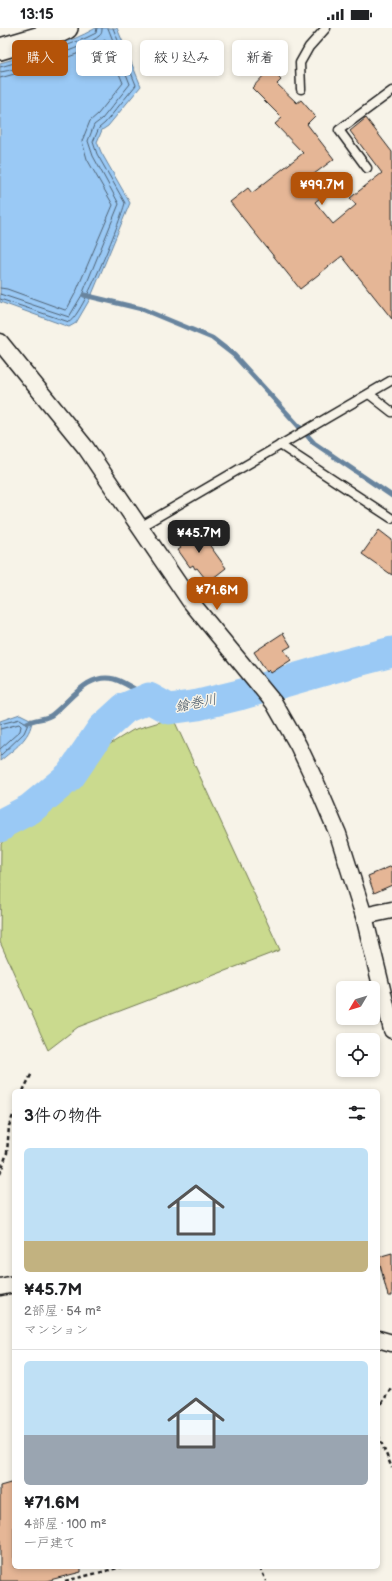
<!DOCTYPE html>
<html lang="ja">
<meta charset="utf-8">
<style>
body{margin:0;font-family:"Balsamiq Sans","Klee One",sans-serif;background:#f6f6f6;color:#202124;height:100vh;display:flex;flex-direction:column;font-size:15px;white-space:nowrap}
*{box-sizing:border-box;margin:0}
p{font-size:13px;color:#757577}
.icon{flex:none;width:22px;height:22px;fill:none;stroke:currentColor;stroke-width:2;stroke-linecap:round;stroke-linejoin:round}
.map{position:relative;flex:1;overflow:hidden}
.sheet{position:absolute;left:12px;top:1061px;width:368px;height:480px;display:flex;flex-direction:column;background:#fff;border-radius:6px;box-shadow:0 2px 6px #0003}
.sheet>*{flex:none}
.hud{position:absolute;left:12px;top:12px;width:368px;height:36px;display:flex;gap:8px}
.needle{width:26px;rotate:232deg}
.buttons{position:absolute;left:336px;top:953px;display:grid;gap:8px}
.buttons a{display:grid;place-items:center;width:44px;height:44px;border-radius:6px;background:#fff;box-shadow:0 2px 6px #0003;font-size:20px}
.price{position:absolute;translate:-50% -34px;padding:0 9px;border-radius:8px;background:#b45309;color:#fff;font-size:13px;line-height:26px;filter:drop-shadow(0 1px 2px #0008)}
.price::after{content:'';position:absolute;left:50%;top:24px;width:12px;height:9px;margin-left:-6px;background:inherit;clip-path:polygon(0 0,100% 0,50% 100%)}
.price.active{background:#222;color:#fff}
ul{padding:0;list-style:none}
li{display:grid;align-content:center;gap:8px;height:212px;padding:0 12px}
li+li{border-top:1px solid #e0e0e0}
li span{display:grid;place-items:center;height:124px;border-radius:6px;color:#555}
li>.icon{margin-inline-start:auto}
span .icon{width:72px;height:72px;fill:#fffc;stroke-width:1}
li b{font-size:17px}
h2{display:flex;justify-content:space-between;align-items:center;height:48px;padding:0 12px;font-size:17px}
.tag{padding:0 14px;border-radius:6px;background:#fff;box-shadow:0 2px 6px #0003;font-size:14px;line-height:36px}
.tag.active{background:#b45309;color:#fff}
.status{display:flex;justify-content:space-between;align-items:center;height:28px;padding:0 20px;background:#fff;direction:ltr}
.status svg{height:11px;fill:currentColor}
.map>svg:first-child{display:block}
.green{fill:#cada8e;stroke:#737b55}
.water{fill:#9ac9f5;stroke:#68849e}
.lines{fill:none;stroke-linecap:round;stroke-linejoin:round}
.shore{stroke:#4e6173;stroke-width:1}
.stream{stroke:#68849e;stroke-width:5}
.river{stroke:#9ac9f5;stroke-width:31}
.building{fill:#e5b696;stroke:#1c1c1c}
.service-casing{stroke:#1c1c1c;stroke-width:11}
.minor-casing{stroke:#1c1c1c;stroke-width:19}
.tertiary-casing{stroke:#1c1c1c;stroke-width:24}
.path{stroke:#1c1c1c;stroke-width:2.5;stroke-dasharray:4 3;stroke-linecap:butt}
.service{stroke:#f7f3e8;stroke-width:8}
.minor{stroke:#f7f3e8;stroke-width:16}
.tertiary{stroke:#f7f3e8;stroke-width:21}
.labels{text-anchor:middle;dominant-baseline:central;stroke-width:3;stroke-linejoin:round;paint-order:stroke}
.water-label{font-size:14px;font-style:italic;fill:#485968;stroke:#f7f3e8}
</style>
<div class="status"><b>13:15</b><svg viewBox="0 0 49 12"><path d="M0 12V9h3v3zM5 12V6h3v6zM10 12V3h3v9zM15 12V0h3v12zM26 1h20v11H26zM47 4h2v5h-2z"/></svg></div>
<div class="map">
<svg width="392" height="1553" viewBox="0 0 392 1553">
<rect width="100%" height="100%" fill="#f7f3e8"/>
<filter id="ink" filterUnits="userSpaceOnUse"><feTurbulence type="fractalNoise" baseFrequency=".025" numOctaves="2"/><feDisplacementMap in="SourceGraphic" scale="8" xChannelSelector="R" yChannelSelector="G"/><feConvolveMatrix kernelMatrix="1 2 1 2 8 2 1 2 1" color-interpolation-filters="sRGB"/></filter>
<g filter="url(#ink)">
<polygon class="green" points="173,690 280,922 78,999 48,1022 0,914 1,816 13,799 51,776 81,745 102,721 133,702"/>
<g class="water">
<path d="M96,0H117L141,58L108,98L102,102L97,114L101,124L130,175L90,271L76,295L69,299L0,274V35C32,26 66,17 96,0Z"/>
<path d="M20,686L32,692C31,710 13,722 0,733V693Z"/>
</g>
<g class="lines">
<g class="shore">
<polyline points="0,39 40,28 86,10 96,5 97,0"/>
<path d="M0,44C14,43 89,18 99,8C102,6 102,3 102,0"/>
<polyline points="0,50 44,38 90,21 105,12 123,55 98,86 90,93 82,113 87,131 113,177 76,264 67,281 65,282 7,261 0,260"/>
<polyline points="0,266 69,289 82,267 119,176 93,128 88,113 94,97 102,91 130,56 108,0"/>
<path d="M0,271L69,294C83,287 120,194 125,175L97,126L93,114L99,100L105,95L136,57L113,0"/>
<polyline points="0,696 20,691 28,696 24,705 0,728"/>
<polyline points="0,701 19,696 21,698 20,703 0,721"/>
</g>
<g class="stream">
<polyline points="84,267 142,281 212,310 234,327 314,415 392,468"/>
<path d="M27,695C35,690 47,692 53,686C70,673 88,644 114,651C125,654 139,664 149,670"/>
</g>
<polyline class="river" points="0,799 1,796 30,781 70,748 102,701 125,680 149,670 169,681 198,677 239,667 339,638 392,624"/>
</g>
<g class="building">
<polygon points="271,42 281,52 277,56 297,75 301,72 315,88 307,96 334,131 310,149 324,167 315,174 333,196 356,177 350,170 382,145 350,103 366,90 392,124 392,291 342,228 300,261 230,174 248,160 252,165 303,125 275,96 282,90 252,60 266,45 267,46"/>
<polygon points="195,497 226,540 208,554 197,540 195,541 193,537 190,539 178,522 181,520 174,511"/>
<polygon points="379,502 392,512 392,547 362,526"/>
<polygon points="283,605 291,618 284,622 291,632 271,645 269,642 267,644 254,624"/>
<polygon points="392,838 392,857 374,865 368,848"/>
<polygon points="392,1225 392,1268 388,1268 378,1229"/>
<polygon points="14,1454 14,1539 81,1539 81,1544 46,1553 0,1553 0,1458"/>
</g>
<g class="lines">
<defs>
<g id="service">
<polyline points="301,61 300,35 309,19 326,0"/>
<polyline points="367,140 339,102 392,63"/>
<polyline points="369,366 392,384"/>
<polyline points="280,417 391,490"/>
<polyline points="140,499 392,352"/>
</g>
<g id="minor">
<polyline points="0,314 86,420 190,573 274,675 298,717 317,757 338,806 364,888 392,1002"/>
<polyline points="364,888 392,882"/>
<polyline points="0,1259 14,1256"/>
<polyline points="378,1311 392,1315"/>
</g>
<polyline id="tertiary" points="0,21 61,3 67,0"/>
</defs>
<use href="#service" class="service-casing"/>
<use href="#minor" class="minor-casing"/>
<use href="#tertiary" class="tertiary-casing"/>
<g class="path">
<polyline points="23,1063 32,1045"/>
<polyline points="0,1146 7,1125 9,1098 14,1085"/>
<polyline points="378,1382 392,1358"/>
<polyline points="378,1407 392,1440"/>
<polyline points="260,1539 266,1553"/>
<polyline points="65,1553 122,1539"/>
</g>
<use href="#service" class="service"/>
<use href="#minor" class="minor"/>
<use href="#tertiary" class="tertiary"/>
</g>
</g>
<g class="labels">
<g class="water-label">
<text transform="translate(196 675) rotate(-11)">鎗巻川</text>
</g>
</g>
</svg>
<div class="buttons">
<a><svg class="needle" viewBox="-14 -14 28 28"><path d="M0-13l5 13h-10z" fill="#e53935"/><path d="M0 13l5-13h-10z" fill="#757577"/></svg></a>
<a><svg class="icon" aria-label="locate" viewBox="0 0 24 24"><circle cx="12" cy="12" r="6"/><path d="M12 2v4M12 18v4M2 12h4M18 12h4"/></svg></a>
</div>
<b class="price" style="left:322px;top:178px">¥99.7M</b>
<b class="price active" style="left:199px;top:526px">¥45.7M</b>
<b class="price" style="left:217px;top:583px">¥71.6M</b>
<div class="hud">
<a class="tag active">購入</a>
<a class="tag">賃貸</a>
<a class="tag">絞り込み</a>
<a class="tag">新着</a>
</div>
<section class="sheet">
<h2>3件の物件<svg class="icon" aria-label="filters" viewBox="0 0 24 24"><path d="M4 7h16M4 17h16"/><circle cx="9" cy="7" r="2"/><circle cx="15" cy="17" r="2"/></svg></h2>
<ul>
<li><span style="background:linear-gradient(#bfe0f5 75%,#c2b280 0)"><svg class="icon" aria-label="home" viewBox="0 0 24 24"><path d="M3 11l9-7 9 7M6 9v11h12V9"/></svg></span><div><b>¥45.7M</b><p>2部屋 · 54 m²</p><p>マンション</p></div></li>
<li><span style="background:linear-gradient(#bfe0f5 60%,#9aa5b1 0)"><svg class="icon" aria-label="home" viewBox="0 0 24 24"><path d="M3 11l9-7 9 7M6 9v11h12V9"/></svg></span><div><b>¥71.6M</b><p>4部屋 · 100 m²</p><p>一戸建て</p></div></li>
</ul>
</section>
</div>
